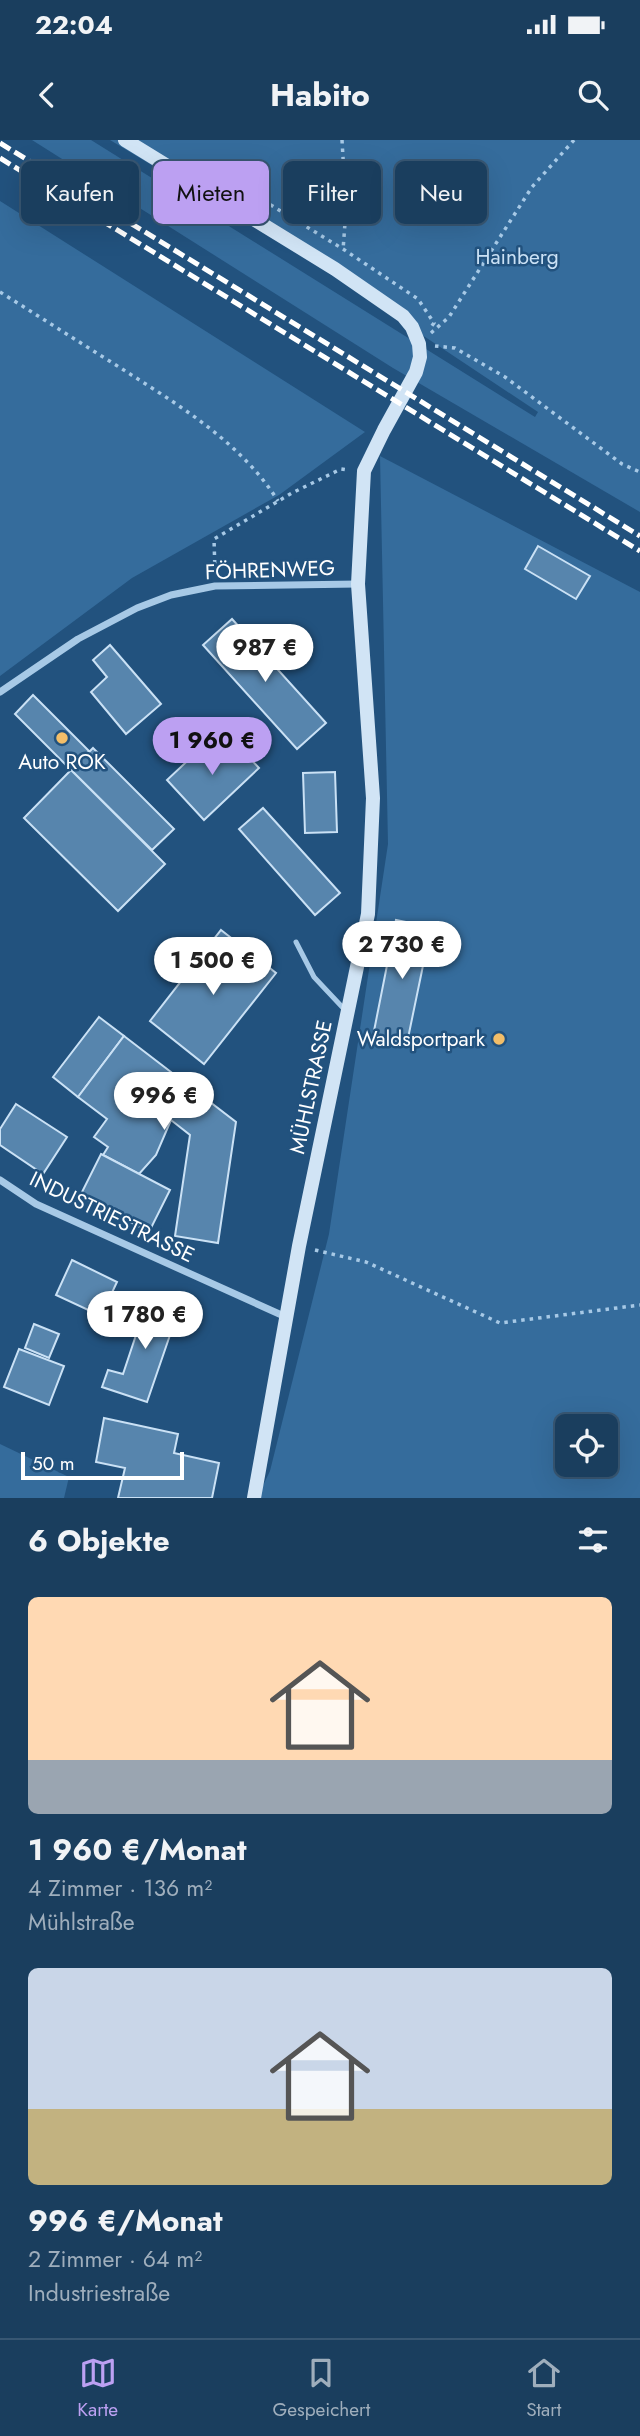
<!DOCTYPE html>
<html lang="de">
<meta charset="utf-8">
<style>
body{margin:0;font-family:Jost,sans-serif;background:#274967;color:#f1f3f6;height:100vh;display:flex;flex-direction:column;font-size:26px;white-space:nowrap}
*{box-sizing:border-box;margin:0}
p{font-size:23px;color:#9faebc}
.icon{flex:none;width:38px;height:38px;fill:none;stroke:currentColor;stroke-width:2;stroke-linecap:round;stroke-linejoin:round}
.map{position:relative;height:1358px;overflow:hidden}
.panel{display:flex;flex-direction:column;background:#1a3e5e;flex:1}
.panel>*{flex:none}
.guide{position:absolute;left:21px;top:21px;width:598px;height:63px;display:flex;gap:14px}
.controls{position:absolute;left:555px;top:1274px;display:grid;gap:14px}
.controls a{display:grid;place-items:center;width:63px;height:63px;border-radius:10px;background:#1a3e5e;box-shadow:0 7px 28px #0002,0 0 0 2px #385773;font-size:35px}
.scale{position:absolute;left:21px;bottom:18px;width:163px;box-sizing:border-box;padding-left:7px;border:4px solid #fff;border-top:0;font-size:19px;line-height:24px;white-space:nowrap;color:#fff;-webkit-text-stroke:5px #22527e;paint-order:stroke}
.price{position:absolute;translate:-50% -60px;padding:0 16px;border-radius:24px;background:#fff;color:#222;font-size:23px;line-height:46px;filter:drop-shadow(0 2px 4px #0008)}
.price::after{content:'';position:absolute;left:50%;top:42px;width:21px;height:16px;margin-left:-10px;background:inherit;clip-path:polygon(0 0,100% 0,50% 100%)}
.price.selected{background:#bca0f2;color:#111}
ul{padding:0;list-style:none}
li{display:grid;align-content:center;gap:14px;height:371px;padding:0 28px}
li span{display:grid;place-items:center;height:217px;border-radius:10px;color:#555}
li>.icon{margin-inline-start:auto}
span .icon{width:126px;height:126px;fill:#fffc;stroke-width:1}
li b{font-size:30px}
h2{display:flex;justify-content:space-between;align-items:center;height:84px;padding:0 28px;font-size:30px}
.tag{padding:0 24px;border-radius:10px;background:#1a3e5e;box-shadow:0 7px 28px #0002,0 0 0 2px #385773;font-size:24px;line-height:63px}
.tag.selected{background:#bca0f2;color:#111}
.status{display:flex;justify-content:space-between;align-items:center;height:49px;padding:0 35px;background:#1a3e5e;direction:ltr}
.status svg{height:19px;fill:currentColor}
header{display:flex;justify-content:space-between;align-items:center;height:91px;padding:0 28px;background:#1a3e5e;font-size:32px;font-weight:700}
.menu{display:flex;justify-content:space-around;align-items:center;height:98px;border-top:2px solid #385773;background:#1a3e5e;font-size:19px;color:#9faebc}
.menu a{display:grid;justify-items:center;gap:4px}
.menu .selected{color:#bca0f2}
.map>svg:first-child{display:block}
.green{fill:#356c9c;fill-rule:evenodd}
.building{fill:#5785ad;stroke:#cae1f5;stroke-width:2}
.lines{fill:none;stroke-linecap:round;stroke-linejoin:round}
.path{stroke:#a7c9e6;stroke-width:3.5;stroke-dasharray:3.5 5;stroke-linecap:butt}
.lane{stroke:#a7c9e6;stroke-width:5}
.street{stroke:#a7c9e6;stroke-width:7}
.secondary{stroke:#d1e4f5;stroke-width:14}
.rail{stroke:#fff;stroke-width:5;stroke-dasharray:12 5;stroke-linecap:butt}
.poi-dot{fill:#f2be69;stroke:#22527e;stroke-width:2.5}
.labels{text-anchor:middle;dominant-baseline:central;stroke-width:5;stroke-linejoin:round;paint-order:stroke}
.park-label{font-size:21px;fill:#cae1f5;stroke:#22527e}
.street-label{font-size:21px;fill:#fff;stroke:#22527e}
.poi-label{font-size:21px;fill:#fff;stroke:#22527e}
</style>
<div class="status"><b>22:04</b><svg viewBox="0 0 49 12"><path d="M0 12V9h3v3zM5 12V6h3v6zM10 12V3h3v9zM15 12V0h3v12zM26 1h20v11H26zM47 4h2v5h-2z"/></svg></div>
<header><svg class="icon" aria-label="back" viewBox="0 0 24 24"><path d="M15 5l-7 7 7 7"/></svg>Habito<svg class="icon" aria-label="search" viewBox="0 0 24 24"><circle cx="10" cy="10" r="6"/><path d="M15 15l6 6"/></svg></header>
<div class="map">
<svg width="640" height="1358" viewBox="0 0 640 1358">
<rect width="100%" height="100%" fill="#22527e"/>
<g class="green">
<polygon points="32,0 91,0 535,277 538,272 314,123 110,0 640,0 640,372 393,228"/>
<polygon points="0,61 365,292 279,355 132,438 0,536"/>
<path d="M380,316L640,452V1358H257L270,1331L329,1094L388,704ZM567,1286H606V1325H567Z"/>
<polygon points="0,1304 69,1337 64,1358 0,1358"/>
</g>
<g class="building">
<polygon points="538,406 590,436 576,459 525,429"/>
<polygon points="232,479 326,583 297,609 203,505"/>
<polygon points="110,505 161,564 126,594 91,552 107,537 93,520"/>
<polygon points="33,555 89,611 71,630 15,574"/>
<polygon points="234,601 259,628 204,680 167,640 198,611 201,614 212,603 221,613"/>
<polygon points="93,608 174,689 152,710 71,630"/>
<polygon points="71,630 165,724 118,771 24,678"/>
<polygon points="335,632 337,692 305,693 303,633"/>
<polygon points="263,668 340,753 315,775 239,689"/>
<polygon points="396,780 431,787 407,903 373,896"/>
<polygon points="221,790 276,833 204,924 150,881"/>
<polygon points="99,877 124,896 78,957 53,937"/>
<polygon points="124,896 236,982 218,1103 175,1096 190,995 171,980 156,1015 139,1034 103,1015 108,1007 94,997 107,979 78,957"/>
<polygon points="16,964 67,997 43,1034 0,1005 0,989"/>
<polygon points="101,1014 170,1050 149,1092 80,1056"/>
<polygon points="72,1120 117,1142 101,1176 56,1155"/>
<polygon points="149,1156 180,1166 147,1262 102,1247 108,1230 123,1234"/>
<polygon points="34,1184 59,1194 49,1218 25,1208"/>
<polygon points="19,1209 64,1226 49,1265 4,1247"/>
<polygon points="104,1278 178,1294 174,1313 219,1323 212,1358 118,1358 125,1328 96,1322"/>
</g>
<g class="lines">
<g class="path">
<polyline points="342,0 346,70 343,110"/>
<polyline points="205,25 343,109 418,159 434,183 431,187"/>
<path d="M0,152C40,177 79,202 119,227C177,264 241,302 278,361"/>
<polyline points="431,193 449,177 532,47 574,0"/>
<polyline points="435,206 455,208 505,237 622,324 640,332"/>
<polyline points="215,432 214,399 292,353 341,329 348,330"/>
<polyline points="315,1110 366,1122 500,1183 640,1165"/>
</g>
<polyline class="lane" points="296,802 314,837 345,870"/>
<g class="street">
<polyline points="0,552 78,499 137,468 171,455 215,446 358,444"/>
<polyline points="0,1040 36,1064 286,1177"/>
</g>
<polyline class="secondary" points="125,0 335,129 403,176 412,187 419,204 420,217 416,232 384,290 364,331 358,444 373,658 368,774 299,1106 254,1358"/>
<g class="rail">
<polyline points="0,3 640,396"/>
<polyline points="0,18 640,411"/>
</g>
</g>
<g class="poi-dot">
<circle cx="62" cy="598" r="7"/>
<circle cx="499" cy="899" r="7"/>
</g>
<g class="labels">
<g class="park-label">
<text x="517" y="117">Hainberg</text>
</g>
<g class="street-label">
<text transform="translate(270 430) rotate(-2)">FÖHRENWEG</text>
<text transform="translate(311 947) rotate(-78)">MÜHLSTRASSE</text>
<text transform="translate(112 1077) rotate(26)">INDUSTRIESTRASSE</text>
</g>
<g class="poi-label">
<text x="62" y="622">Auto ROK</text>
<text x="485" y="899" text-anchor="end">Waldsportpark</text>
</g>
</g>
</svg>
<div class="controls">
<a><svg class="icon" aria-label="locate" viewBox="0 0 24 24"><circle cx="12" cy="12" r="6"/><path d="M12 2v4M12 18v4M2 12h4M18 12h4"/></svg></a>
</div>
<div class="scale">50 m</div>
<b class="price" style="left:265px;top:544px">987 €</b>
<b class="price selected" style="left:212px;top:637px">1 960 €</b>
<b class="price" style="left:402px;top:841px">2 730 €</b>
<b class="price" style="left:213px;top:857px">1 500 €</b>
<b class="price" style="left:164px;top:992px">996 €</b>
<b class="price" style="left:145px;top:1211px">1 780 €</b>
<div class="guide">
<a class="tag">Kaufen</a>
<a class="tag selected">Mieten</a>
<a class="tag">Filter</a>
<a class="tag">Neu</a>
</div>
</div>
<section class="panel">
<h2>6 Objekte<svg class="icon" aria-label="filters" viewBox="0 0 24 24"><path d="M4 7h16M4 17h16"/><circle cx="9" cy="7" r="2"/><circle cx="15" cy="17" r="2"/></svg></h2>
<ul>
<li><span style="background:linear-gradient(#ffd9b3 75%,#9aa5b1 0)"><svg class="icon" aria-label="home" viewBox="0 0 24 24"><path d="M3 11l9-7 9 7M6 9v11h12V9"/></svg></span><div><b>1 960 €/Monat</b><p>4 Zimmer · 136 m²</p><p>Mühlstraße</p></div></li>
<li><span style="background:linear-gradient(#c9d6e8 65%,#c2b280 0)"><svg class="icon" aria-label="home" viewBox="0 0 24 24"><path d="M3 11l9-7 9 7M6 9v11h12V9"/></svg></span><div><b>996 €/Monat</b><p>2 Zimmer · 64 m²</p><p>Industriestraße</p></div></li>
</ul>
</section>
<nav class="menu">
<a class="selected"><svg class="icon" aria-label="map" viewBox="0 0 24 24"><path d="M3 6l6-2 6 2 6-2v14l-6 2-6-2-6 2zM9 4v14M15 6v14"/></svg>Karte</a>
<a><svg class="icon" aria-label="saved" viewBox="0 0 24 24"><path d="M7 4h10v16l-5-4-5 4z"/></svg>Gespeichert</a>
<a><svg class="icon" aria-label="home" viewBox="0 0 24 24"><path d="M3 11l9-7 9 7M6 9v11h12V9"/></svg>Start</a>
</nav>
